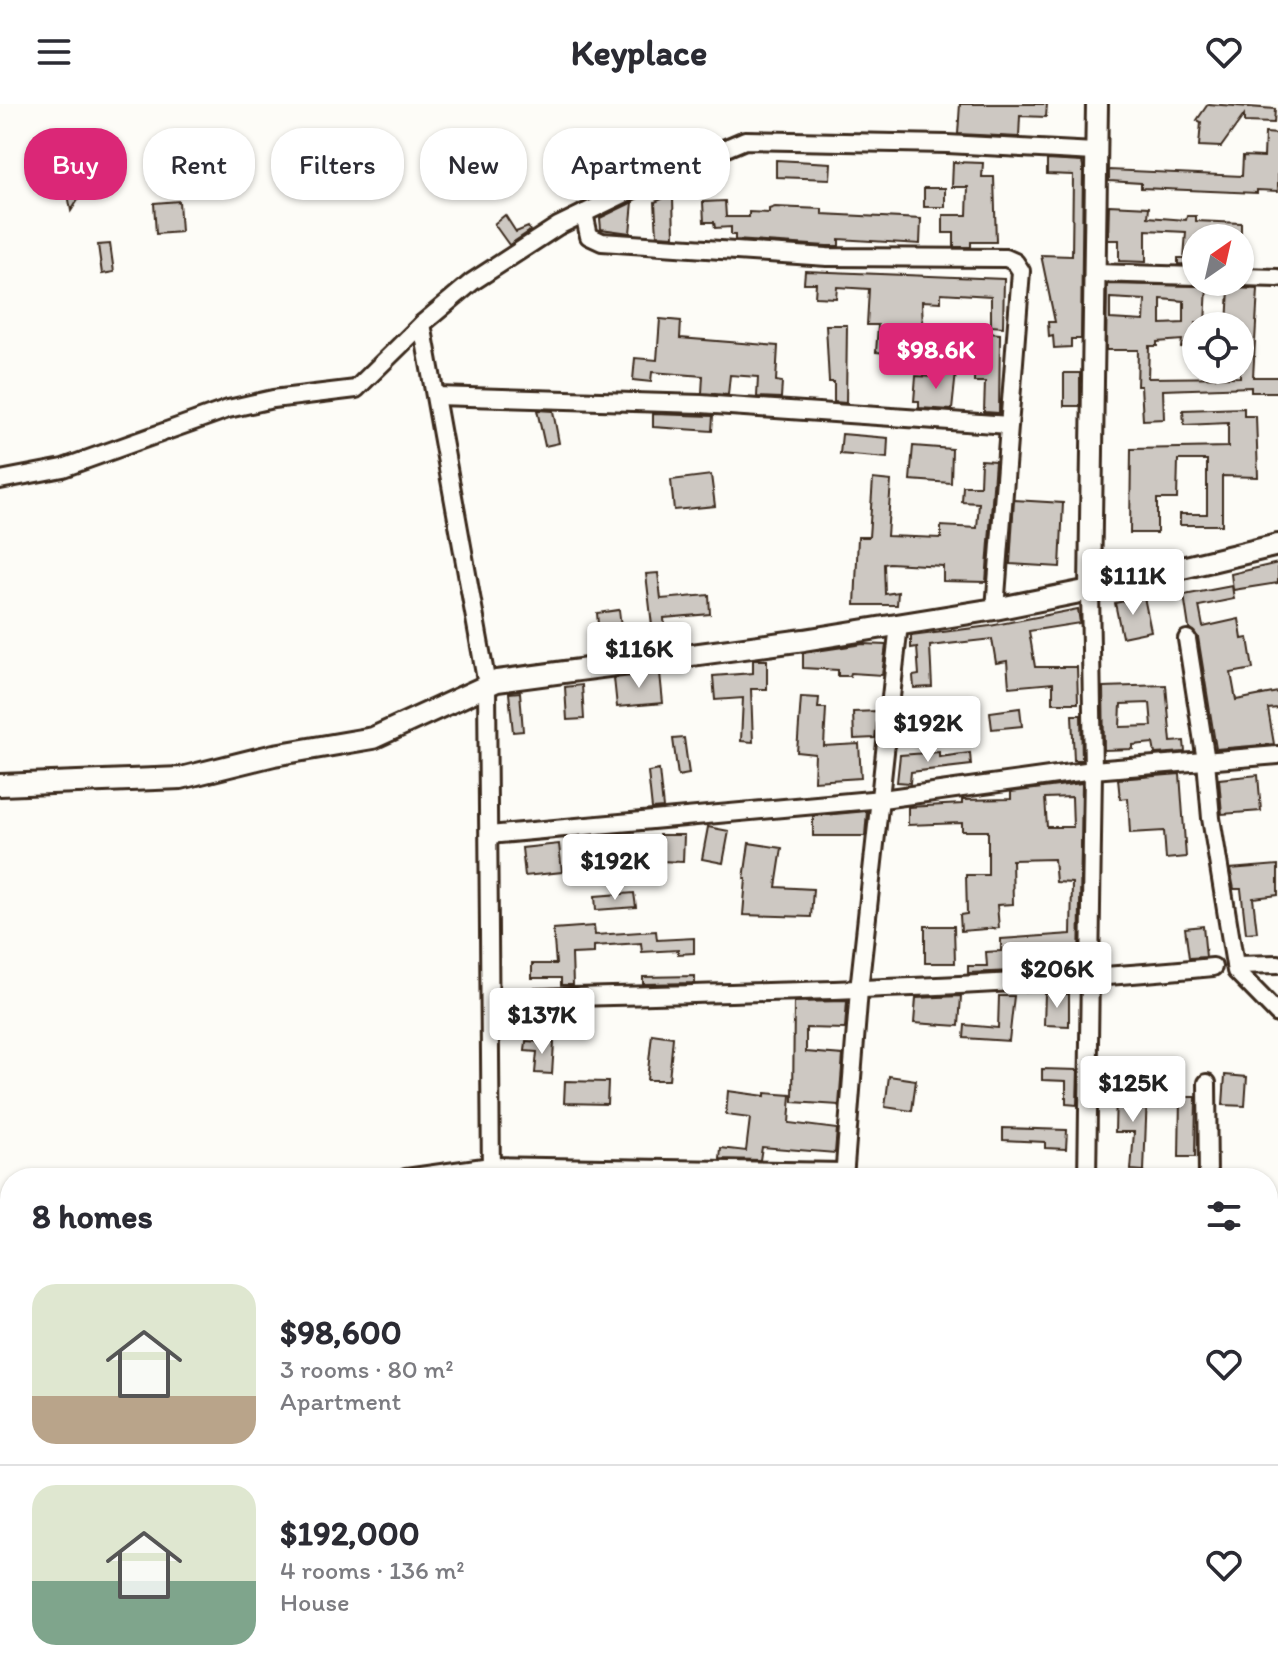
<!DOCTYPE html>
<meta charset="utf-8">
<style>
body{margin:0;font-family:Itim,sans-serif;background:#f7f7f7;color:#2b2b33;height:100vh;display:flex;flex-direction:column;font-size:30px;white-space:nowrap}
*{box-sizing:border-box;margin:0}
p{font-size:26px;color:#7c7c81}
.icon{flex:none;width:44px;height:44px;fill:none;stroke:currentColor;stroke-width:2;stroke-linecap:round;stroke-linejoin:round}
.map{position:relative;flex:1;overflow:hidden}
.panel{position:absolute;left:0px;top:1064px;width:1278px;height:512px;display:flex;flex-direction:column;background:#fff;border-radius:32px 32px 0 0;box-shadow:0 2px 6px #0004}
.panel>*{flex:none}
.top-card{position:absolute;left:24px;top:24px;width:800px;height:72px;display:flex;gap:16px}
.needle{width:52px;rotate:34deg}
.buttons{position:absolute;left:1182px;top:120px;display:grid;gap:16px}
.buttons a{display:grid;place-items:center;width:72px;height:72px;border-radius:50%;background:#fff;box-shadow:0 2px 6px #0004;font-size:40px}
.price{position:absolute;translate:-50% -68px;padding:0 18px;border-radius:8px;background:#fff;color:#222;font-size:26px;line-height:52px;filter:drop-shadow(0 2px 4px #0008)}
.price::after{content:'';position:absolute;left:50%;top:48px;width:24px;height:18px;margin-left:-12px;background:inherit;clip-path:polygon(0 0,100% 0,50% 100%)}
.price.active{background:#db2777;color:#fff}
ul{padding:0;list-style:none}
li{display:flex;align-items:center;gap:24px;height:200px;padding:0 32px}
li+li{border-top:2px solid #e1e1e2}
li span{display:grid;place-items:center;flex:none;width:224px;height:160px;border-radius:24px;color:#555}
li>.icon{margin-inline-start:auto}
span .icon{width:96px;height:96px;fill:#fffc;stroke-width:1}
li b{font-size:34px}
h2{display:flex;justify-content:space-between;align-items:center;height:96px;padding:0 32px;font-size:34px}
.pill{padding:0 28px;border-radius:32px;background:#fff;box-shadow:0 2px 6px #0004;font-size:28px;line-height:72px}
.pill.active{background:#db2777;color:#fff}
header{display:flex;justify-content:space-between;align-items:center;height:104px;padding:0 32px;background:#fff;font-size:36px;font-weight:700}
.map>svg:first-child{display:block}
.building{fill:#cdc8c2;stroke:#3b2a1e;stroke-width:2;fill-rule:evenodd}
.lines{fill:none;stroke-linecap:round;stroke-linejoin:round}
.minor-casing{stroke:#3b2a1e;stroke-width:22}
.tertiary-casing{stroke:#3b2a1e;stroke-width:26}
.minor{stroke:#fdfcf7;stroke-width:16}
.tertiary{stroke:#fdfcf7;stroke-width:20}
</style>
<header><svg class="icon" aria-label="menu" viewBox="0 0 24 24"><path d="M4 6h16M4 12h16M4 18h16"/></svg>Keyplace<svg class="icon" aria-label="heart" viewBox="0 0 24 24"><path d="M12 20l-8-8c-3-5 5-10 8-4 3-6 11-1 8 4z"/></svg></header>
<div class="map">
<svg width="1278" height="1576" viewBox="0 0 1278 1576">
<rect width="100%" height="100%" fill="#fdfcf7"/>
<filter id="ink" filterUnits="userSpaceOnUse"><feTurbulence type="fractalNoise" baseFrequency=".0125" numOctaves="2"/><feDisplacementMap in="SourceGraphic" scale="16" xChannelSelector="R" yChannelSelector="G"/><feConvolveMatrix kernelMatrix="1 2 1 2 8 2 1 2 1" color-interpolation-filters="sRGB"/></filter>
<g filter="url(#ink)">
<g class="building">
<polygon points="960,0 1047,0 1046,13 1020,12 1019,33 958,30"/>
<polygon points="1208,0 1275,5 1274,19 1244,18 1244,11 1221,43 1199,42 1201,18 1197,16"/>
<polygon points="1265,29 1278,30 1278,87 1257,86 1257,89 1141,84 1141,79 1109,77 1109,66 1242,72 1243,52 1264,53"/>
<polygon points="776,56 831,59 830,75 776,73"/>
<polygon points="1047,56 1082,58 1083,62 1081,235 1071,235 1071,243 1054,244 1053,232 1049,233 1048,218 1055,218 1041,151 1072,152 1073,71 1047,70"/>
<polygon points="953,58 983,59 982,73 994,73 996,138 971,138 971,143 954,143 954,129 943,129 943,111 967,111 968,83 952,83"/>
<polygon points="80,70 90,77 71,107 68,90"/>
<rect x="924" y="84" width="21" height="19"/>
<polygon points="666,93 673,93 674,132 657,131 655,98"/>
<polygon points="179,97 181,128 156,130 154,99"/>
<polygon points="725,97 726,113 749,113 749,108 769,109 769,105 775,103 822,105 822,110 921,115 920,140 839,135 839,142 827,142 735,136 735,131 731,131 731,123 715,124 714,118 704,118 703,98"/>
<polygon points="633,98 630,129 601,125 600,114"/>
<polygon points="1109,101 1149,103 1148,113 1186,116 1187,112 1196,112 1196,117 1241,119 1241,134 1196,134 1196,161 1178,160 1178,154 1184,154 1186,128 1146,126 1146,158 1119,157 1119,136 1108,136"/>
<polygon points="505,111 516,128 528,123 530,127 509,141 494,120"/>
<polygon points="110,140 114,168 102,170 98,141"/>
<polygon points="805,167 1004,175 1003,223 991,222 991,192 941,189 941,198 922,197 923,226 946,227 945,246 900,242 900,250 876,248 878,221 867,221 869,185 837,183 836,194 815,193 816,179 804,179"/>
<path d="M1107,180L1207,182L1205,220L1196,219L1195,244L1181,243L1182,236L1157,238V242H1149L1148,274L1240,273V222H1227L1229,184L1258,185L1253,273H1278V288H1251V283L1163,286L1164,315L1143,316L1141,282H1137L1138,246H1106ZM1110,194L1145,196L1144,217L1110,215ZM1161,195L1184,197V219L1161,220Z"/>
<polygon points="660,215 681,217 680,234 778,242 776,277 782,278 781,294 757,293 758,273 730,271 728,291 702,289 703,272 652,268 651,278 633,276 635,254 657,256"/>
<polygon points="826,221 847,221 846,299 834,298 834,278 829,278"/>
<polygon points="975,228 1000,230 999,309 984,308 985,278 974,278"/>
<polygon points="933,266 956,268 952,306 919,304 919,297 914,297 916,272 933,273"/>
<rect x="1064" y="269" width="16" height="33"/>
<polygon points="1244,304 1244,312 1256,312 1258,373 1222,372 1222,421 1180,421 1180,410 1207,410 1207,356 1178,356 1177,395 1157,395 1157,429 1130,429 1131,345 1228,343 1228,319 1184,321 1183,306"/>
<polygon points="537,306 553,307 559,339 545,342"/>
<polygon points="653,310 713,312 712,327 653,323"/>
<polygon points="842,330 888,334 887,354 840,350"/>
<polygon points="913,342 952,345 951,379 910,376"/>
<polygon points="981,356 995,357 986,478 943,477 943,462 889,459 884,460 885,490 898,488 897,501 855,501 858,433 869,433 873,375 891,377 887,432 941,434 941,422 977,424 979,399 962,398 963,382 980,382"/>
<polygon points="711,371 715,402 674,406 671,376"/>
<polygon points="1014,396 1063,399 1060,463 1010,460"/>
<polygon points="1278,459 1278,479 1233,486 1231,470"/>
<polygon points="658,469 661,495 709,491 710,510 664,514 665,528 653,530 646,470"/>
<polygon points="1232,482 1234,495 1199,502 1203,523 1239,515 1242,535 1248,534 1253,565 1231,569 1236,596 1278,588 1278,604 1268,605 1274,640 1216,645 1198,533 1189,524 1184,491"/>
<polygon points="1144,493 1151,527 1122,533 1115,499"/>
<polygon points="1078,505 1080,519 1029,527 1035,563 1077,563 1078,599 1053,599 1053,579 1009,583 1007,557 996,559 992,535 930,542 932,583 914,584 913,572 919,571 917,543 911,544 911,532 990,522"/>
<polygon points="619,506 623,539 600,542 597,509"/>
<polygon points="863,540 886,541 882,571 851,569 850,572 838,572 838,566 803,564 803,549"/>
<polygon points="753,556 767,556 767,585 751,585 753,638 741,637 743,594 715,596 713,572 753,569"/>
<polygon points="660,569 663,599 617,603 614,574"/>
<polygon points="582,581 584,615 567,616 565,583"/>
<path d="M1166,581L1171,638L1184,637L1185,648L1155,650L1153,639L1133,641V645L1104,646L1103,583ZM1150,599L1152,622L1120,623L1121,600Z"/>
<polygon points="520,588 523,627 513,628 509,589"/>
<polygon points="801,593 819,594 818,604 826,604 824,642 859,640 861,674 814,677 815,650 797,648"/>
<polygon points="1020,604 1022,622 992,625 990,608"/>
<polygon points="878,607 875,634 854,635 853,608"/>
<polygon points="1072,611 1081,611 1082,656 1074,656"/>
<polygon points="684,634 689,670 678,672 673,635"/>
<polygon points="939,648 939,653 970,649 971,661 911,668 910,679 897,678 900,651"/>
<polygon points="659,666 663,704 652,705 648,668"/>
<polygon points="1180,670 1186,753 1166,755 1164,727 1130,729 1128,694 1120,695 1118,675"/>
<polygon points="1258,671 1261,707 1222,710 1219,675"/>
<path d="M1082,679L1079,863H1073L1072,845L1013,849V867L968,869V862H987L986,848L1001,847V835L1071,830L1072,779L1056,778L1054,755L1012,756L1013,800L997,801L999,824L961,827L960,811L967,810L966,771H988V727H962V719L908,721V703L962,700V696L1011,695V688ZM1072,693L1073,723H1047L1045,694Z"/>
<polygon points="867,707 865,732 813,732 813,712"/>
<polygon points="708,723 729,727 723,759 702,755"/>
<polygon points="659,731 684,731 683,758 659,757"/>
<polygon points="611,733 613,759 584,761 582,737"/>
<polygon points="749,739 782,744 776,783 813,785 811,813 743,811 746,775 744,775"/>
<polygon points="559,740 562,768 525,772 522,744"/>
<polygon points="1278,761 1278,791 1253,794 1257,828 1246,829 1241,785 1234,785 1230,765"/>
<polygon points="634,789 636,803 596,806 595,792"/>
<polygon points="594,822 595,831 656,827 657,836 694,834 694,849 678,850 678,846 642,848 641,839 594,842 594,849 572,850 573,881 561,881 561,874 532,874 532,860 556,860 553,825"/>
<polygon points="925,822 954,822 955,859 925,859"/>
<polygon points="1203,822 1206,853 1189,854 1185,824"/>
<polygon points="695,872 695,879 643,880 643,873"/>
<polygon points="1045,890 1069,890 1069,922 1044,921"/>
<polygon points="961,892 959,922 914,919 916,894"/>
<polygon points="999,892 1014,892 1009,937 964,934 965,921 998,924"/>
<polygon points="847,897 845,925 806,924 806,948 843,951 839,1001 793,998 794,898"/>
<polygon points="560,904 588,904 587,933 560,932"/>
<polygon points="652,930 673,933 669,976 647,976"/>
<polygon points="526,937 554,939 552,970 535,969 537,948 525,947"/>
<polygon points="1042,965 1078,966 1077,1001 1066,1000 1066,977 1042,976"/>
<polygon points="1225,971 1247,973 1245,1002 1223,1001"/>
<polygon points="889,972 916,976 912,1007 885,1003"/>
<polygon points="565,977 608,978 607,1000 564,999"/>
<polygon points="728,987 765,992 765,989 791,991 789,1019 837,1025 835,1049 762,1043 760,1056 720,1055 721,1044 746,1047 750,1014 726,1011"/>
<polygon points="1116,990 1147,991 1144,1067 1131,1066 1134,1028 1115,1028"/>
<polygon points="1180,993 1196,993 1195,1053 1179,1053"/>
<polygon points="1003,1024 1067,1026 1066,1045 1045,1044 1045,1038 1003,1036"/>
</g>
<g class="lines">
<defs>
<g id="minor">
<polyline points="584,109 589,132 602,138 827,153 1006,154 1015,158 1021,167 995,505"/>
<polyline points="1095,169 1196,172"/>
<polyline points="1240,173 1278,174"/>
<polyline points="422,220 487,581 491,1074"/>
<polyline points="436,292 701,300 1009,321"/>
<polyline points="0,376 63,364 228,305 273,295 356,285 422,220 472,178 558,122 669,68 745,36 947,40 1095,48"/>
<polyline points="1187,535 1206,657 1211,714 1236,867 1278,910"/>
<polyline points="489,731 882,695 1093,666 1278,651"/>
<polyline points="1235,861 1278,860"/>
<path d="M490,895C731,889 973,886 1213,863"/>
<polyline points="1207,979 1208,1074"/>
<polyline points="406,1074 491,1062 844,1068"/>
<polyline points="844,1074 859,886 899,520"/>
<polyline points="1087,1074 1093,666 1090,486"/>
<polyline points="0,1131 10,1130"/>
<polyline points="492,1566 492,1576"/>
<polyline points="1232,1566 1232,1576"/>
<polyline points="1078,1576 1078,1566"/>
</g>
<g id="tertiary">
<polyline points="1090,486 1097,0"/>
<polyline points="0,681 181,674 274,651 373,634 497,577 804,536 995,505 1090,486 1278,441"/>
</g>
</defs>
<use href="#minor" class="minor-casing"/>
<use href="#tertiary" class="tertiary-casing"/>
<use href="#minor" class="minor"/>
<use href="#tertiary" class="tertiary"/>
</g>
</g>
</svg>
<div class="buttons">
<a><svg class="needle" viewBox="-14 -14 28 28"><path d="M0-13l5 13h-10z" fill="#e53935"/><path d="M0 13l5-13h-10z" fill="#7c7c81"/></svg></a>
<a><svg class="icon" aria-label="locate" viewBox="0 0 24 24"><circle cx="12" cy="12" r="6"/><path d="M12 2v4M12 18v4M2 12h4M18 12h4"/></svg></a>
</div>
<b class="price active" style="left:936px;top:287px">$98.6K</b>
<b class="price" style="left:1133px;top:513px">$111K</b>
<b class="price" style="left:639px;top:586px">$116K</b>
<b class="price" style="left:928px;top:660px">$192K</b>
<b class="price" style="left:615px;top:798px">$192K</b>
<b class="price" style="left:1057px;top:906px">$206K</b>
<b class="price" style="left:542px;top:952px">$137K</b>
<b class="price" style="left:1133px;top:1020px">$125K</b>
<div class="top-card">
<a class="pill active">Buy</a>
<a class="pill">Rent</a>
<a class="pill">Filters</a>
<a class="pill">New</a>
<a class="pill">Apartment</a>
</div>
<section class="panel">
<h2>8 homes<svg class="icon" aria-label="filters" viewBox="0 0 24 24"><path d="M4 7h16M4 17h16"/><circle cx="9" cy="7" r="2"/><circle cx="15" cy="17" r="2"/></svg></h2>
<ul>
<li><span style="background:linear-gradient(#dfe7d0 70%,#b9a48a 0)"><svg class="icon" aria-label="home" viewBox="0 0 24 24"><path d="M3 11l9-7 9 7M6 9v11h12V9"/></svg></span><div><b>$98,600</b><p>3 rooms · 80 m²</p><p>Apartment</p></div><svg class="icon" aria-label="heart" viewBox="0 0 24 24"><path d="M12 20l-8-8c-3-5 5-10 8-4 3-6 11-1 8 4z"/></svg></li>
<li><span style="background:linear-gradient(#dfe7d0 60%,#7fa58c 0)"><svg class="icon" aria-label="home" viewBox="0 0 24 24"><path d="M3 11l9-7 9 7M6 9v11h12V9"/></svg></span><div><b>$192,000</b><p>4 rooms · 136 m²</p><p>House</p></div><svg class="icon" aria-label="heart" viewBox="0 0 24 24"><path d="M12 20l-8-8c-3-5 5-10 8-4 3-6 11-1 8 4z"/></svg></li>
</ul>
</section>
</div>
